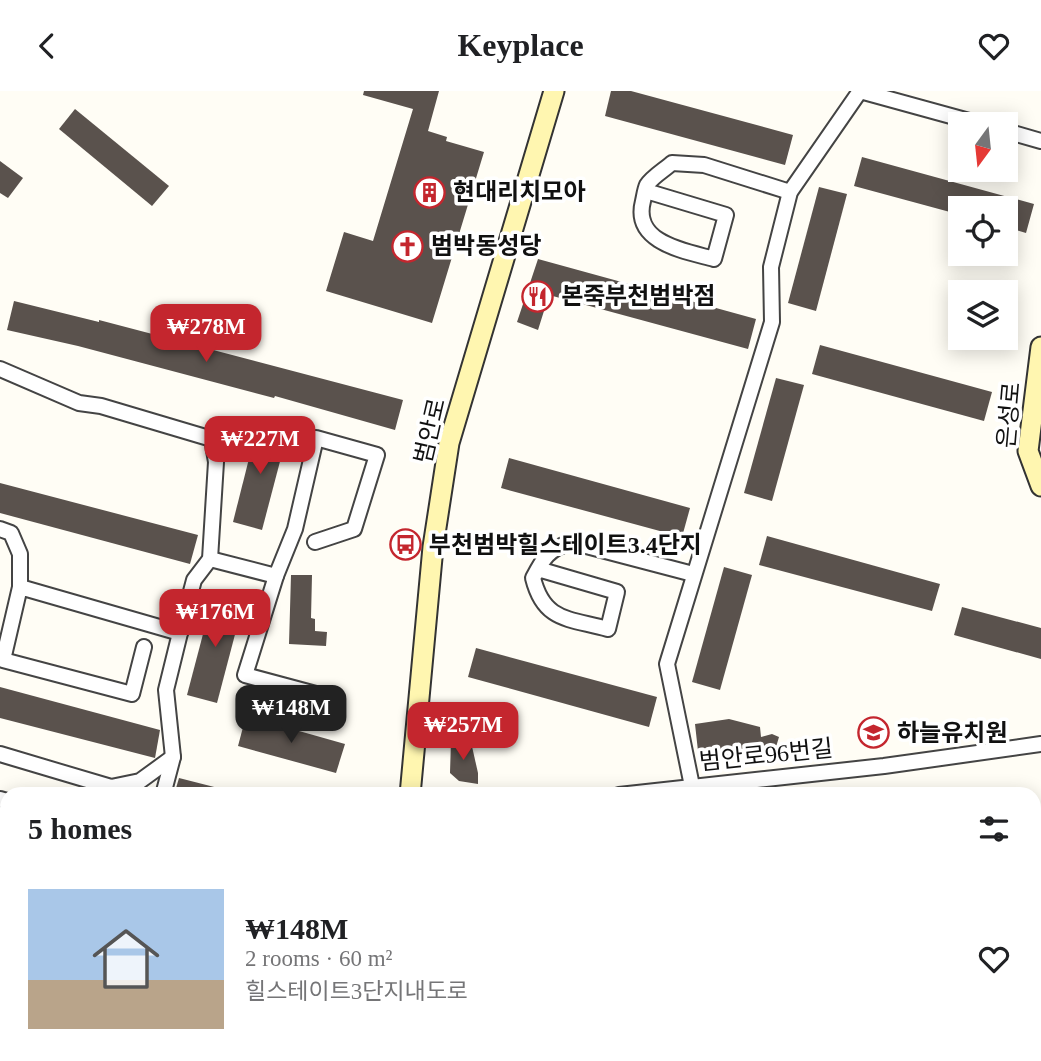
<!DOCTYPE html>
<meta charset="utf-8">
<style>
body{margin:0;font-family:"Times New Roman","Noto Sans KR",serif;background:#f2f2f2;color:#202124;height:100vh;display:flex;flex-direction:column;font-size:26px;white-space:nowrap}
*{box-sizing:border-box;margin:0}
p{font-size:23px;color:#757577}
.icon{flex:none;width:38px;height:38px;fill:none;stroke:currentColor;stroke-width:2;stroke-linecap:round;stroke-linejoin:round}
.map{position:relative;flex:1;overflow:hidden}
.details{position:absolute;left:0px;top:696px;width:1041px;height:275px;display:flex;flex-direction:column;background:#fff;border-radius:21px 21px 0 0;box-shadow:0 4px 18px #0003}
.details>*{flex:none}
.needle{width:46px;rotate:195deg}
.fabs{position:absolute;left:948px;top:21px;display:grid;gap:14px}
.fabs a{display:grid;place-items:center;width:70px;height:70px;border-radius:0px;background:#fff;box-shadow:0 4px 18px #0003;font-size:35px}
.price{position:absolute;translate:-50% -60px;padding:0 16px;border-radius:14px;background:#c4262e;color:#fff;font-size:23px;line-height:46px;filter:drop-shadow(0 2px 4px #0008)}
.price::after{content:'';position:absolute;left:50%;top:42px;width:21px;height:16px;margin-left:-10px;background:inherit;clip-path:polygon(0 0,100% 0,50% 100%)}
.price.current{background:#222;color:#fff}
ul{padding:0;list-style:none}
li{display:flex;align-items:center;gap:21px;height:175px;padding:0 28px}
li+li{border-top:2px solid #e0e0e0}
li span{display:grid;place-items:center;flex:none;width:196px;height:140px;border-radius:0px;color:#555}
li>.icon{margin-inline-start:auto}
span .icon{width:84px;height:84px;fill:#fffc;stroke-width:1}
li b{font-size:30px}
h2{display:flex;justify-content:space-between;align-items:center;height:84px;padding:0 28px;font-size:30px}
header{display:flex;justify-content:space-between;align-items:center;height:91px;padding:0 28px;background:#fff;font-size:32px;font-weight:700}
.map>svg:first-child{display:block}
.building{fill:#5a524d}
.lines{fill:none;stroke-linecap:round;stroke-linejoin:round}
.street-casing{stroke:#444;stroke-width:18}
.secondary-casing{stroke:#333;stroke-width:23}
.street{stroke:#fff;stroke-width:14}
.secondary{stroke:#fff6b0;stroke-width:19}
.labels{text-anchor:middle;dominant-baseline:central;stroke-width:7;stroke-linejoin:round;paint-order:stroke}
.poi-label{font-size:24px;font-weight:bold;fill:#111;stroke:#fff;text-anchor:start}
.street-label{font-size:24px;fill:#111;stroke:#fff}
</style>
<header><svg class="icon" aria-label="back" viewBox="0 0 24 24"><path d="M15 5l-7 7 7 7"/></svg>Keyplace<svg class="icon" aria-label="heart" viewBox="0 0 24 24"><path d="M12 20l-8-8c-3-5 5-10 8-4 3-6 11-1 8 4z"/></svg></header>
<div class="map">
<svg width="1041" height="970" viewBox="0 0 1041 970">
<rect width="100%" height="100%" fill="#fffdf5"/>
<g class="building">
<polygon points="364,0 439,0 428,40 447,46 446,50 484,61 432,232 326,200 344,141 373,150 413,18 363,4"/>
<polygon points="611,0 631,0 793,44 785,74 605,25"/>
<polygon points="75,18 169,95 152,115 59,38"/>
<polygon points="862,66 1034,113 1026,142 1006,136 1006,117 961,117 961,124 854,95"/>
<polygon points="0,70 23,87 8,107 0,102"/>
<polygon points="819,96 847,103 816,220 788,212"/>
<polygon points="538,168 756,228 748,258 549,204 538,239 517,231"/>
<polygon points="14,210 99,231 99,229 403,309 395,339 275,305 274,307 78,255 7,239"/>
<polygon points="820,254 992,301 984,330 812,283"/>
<polygon points="776,287 804,294 772,410 744,402"/>
<polygon points="258,332 288,340 262,439 233,431"/>
<polygon points="509,367 690,417 682,446 501,397"/>
<polygon points="0,392 198,444 190,473 0,422"/>
<polygon points="767,445 940,493 932,520 759,474"/>
<polygon points="724,476 752,484 720,599 692,591"/>
<polygon points="291,484 312,484 311,527 315,528 315,540 327,541 326,555 289,553"/>
<polygon points="213,505 243,513 217,612 187,604"/>
<polygon points="962,516 1041,537 1041,568 954,544"/>
<polygon points="476,557 657,606 649,636 468,586"/>
<polygon points="0,596 160,639 155,667 0,627"/>
<polygon points="246,625 345,653 336,682 238,655"/>
<polygon points="729,628 760,636 761,646 772,643 779,646 776,656 764,661 699,669 695,633"/>
<polygon points="451,649 471,651 478,682 478,693 459,690 450,682"/>
<polygon points="179,687 226,699 225,704 174,704"/>
</g>
<g class="lines">
<defs>
<g id="street">
<polyline points="860,0 980,33"/>
<polyline points="1006,40 1041,50"/>
<path d="M646,100L726,124L714,168C685,160 632,152 643,110C644,106 645,98 647,94C652,86 664,79 672,72L704,74L790,101"/>
<polyline points="0,278 79,312 101,315 212,348 216,371 210,468 194,489 180,542"/>
<polyline points="0,438 11,442 20,463 20,496"/>
<polyline points="210,468 276,485 245,584 327,606"/>
<path d="M538,478L617,501L608,538C569,527 544,531 533,487C544,466 548,459 571,451L693,483"/>
<polyline points="276,485 295,438 316,347 377,364 354,438 315,451"/>
<polyline points="144,556 132,603 3,569 20,496 180,542 166,599 173,666 163,704"/>
<polyline points="0,663 111,696 140,690 173,666"/>
<polyline points="692,695 667,573 772,231 771,176 790,101 860,0"/>
<polyline points="619,704 884,675 1041,653"/>
<polyline points="0,708 7,710"/>
<polyline points="579,964 584,970"/>
</g>
<g id="secondary">
<polyline points="1041,256 1028,360 1041,395"/>
<polyline points="410,704 433,456 449,352 554,0"/>
<polyline points="400,970 400,964"/>
</g>
</defs>
<use href="#street" class="street-casing"/>
<use href="#secondary" class="secondary-casing"/>
<use href="#street" class="street"/>
<use href="#secondary" class="secondary"/>
</g>
<defs>
<symbol id="building-ring" viewBox="-11 -11 22 22"><circle r="9.5" fill="#fff" stroke="#c4262e" stroke-width="1.5"/><path d="M-4-6H4V6H1V3H-1V6H-4ZM-2.5-4.3h1.7v1.8h-1.7ZM.8-4.3h1.7v1.8H.8ZM-2.5-1h1.7V.8h-1.7ZM.8-1h1.7V.8H.8Z" fill="#c4262e"/></symbol>
<symbol id="church-ring" viewBox="-11 -11 22 22"><circle r="9.5" fill="#fff" stroke="#c4262e" stroke-width="1.5"/><path d="M-1.2-6h2.4v3.5h3.3v2.4h-3.3V6h-2.4V-.1h-3.3v-2.4h3.3Z" fill="#c4262e"/></symbol>
<symbol id="restaurant-ring" viewBox="-11 -11 22 22"><circle r="9.5" fill="#fff" stroke="#c4262e" stroke-width="1.5"/><path d="M-5-6h1v4h1v-4h1v4h1v-4h1v5L-1.5 .5V6h-2V.5L-5-1ZM5-6V6H3V1.5H1.5Q1.5-4 5-6Z" fill="#c4262e"/></symbol>
<symbol id="bus-ring" viewBox="-11 -11 22 22"><circle r="9.5" fill="#fff" stroke="#c4262e" stroke-width="1.5"/><path d="M-5-6H5V4H4V6H2V4H-2V6H-4V4H-5ZM-3.5-4V0h7V-4ZM-3.5 1.2v1.5H-2V1.2ZM2 1.2v1.5H3.5V1.2Z" fill="#c4262e"/></symbol>
<symbol id="school-ring" viewBox="-11 -11 22 22"><circle r="9.5" fill="#fff" stroke="#c4262e" stroke-width="1.5"/><path d="M0-5L7-2L0 1L-7-2ZM-4 1L0 2.5L4 1V4Q0 6-4 4Z" fill="#c4262e"/></symbol>
</defs>
<g fill-rule="evenodd">
<use href="#building-ring" x="412" y="84" width="35" height="35"/>
<use href="#church-ring" x="390" y="138" width="35" height="35"/>
<use href="#restaurant-ring" x="520" y="188" width="35" height="35"/>
<use href="#bus-ring" x="388" y="436" width="35" height="35"/>
<use href="#school-ring" x="856" y="624" width="35" height="35"/>
</g>
<g class="labels">
<g class="poi-label">
<text x="453" y="101">현대리치모아</text>
<text x="431" y="155">범박동성당</text>
<text x="561" y="205">본죽부천범박점</text>
<text x="429" y="454">부천범박힐스테이트3.4단지</text>
<text x="897" y="642">하늘유치원</text>
</g>
<g class="street-label">
<text transform="translate(1009 324) rotate(-85)">은성로</text>
<text transform="translate(430 340) rotate(-77)">범안로</text>
<text transform="translate(766 664) rotate(-6)">범안로96번길</text>
</g>
</g>
</svg>
<div class="fabs">
<a><svg class="needle" viewBox="-14 -14 28 28"><path d="M0-13l5 13h-10z" fill="#e53935"/><path d="M0 13l5-13h-10z" fill="#757577"/></svg></a>
<a><svg class="icon" aria-label="locate" viewBox="0 0 24 24"><circle cx="12" cy="12" r="6"/><path d="M12 2v4M12 18v4M2 12h4M18 12h4"/></svg></a>
<a><svg class="icon" aria-label="layers" viewBox="0 0 24 24"><path d="M12 4l9 5-9 5-9-5zM3 14l9 5 9-5"/></svg></a>
</div>
<b class="price" style="left:206px;top:273px">₩278M</b>
<b class="price" style="left:260px;top:385px">₩227M</b>
<b class="price" style="left:215px;top:558px">₩176M</b>
<b class="price current" style="left:291px;top:654px">₩148M</b>
<b class="price" style="left:463px;top:671px">₩257M</b>
<section class="details">
<h2>5 homes<svg class="icon" aria-label="filters" viewBox="0 0 24 24"><path d="M4 7h16M4 17h16"/><circle cx="9" cy="7" r="2"/><circle cx="15" cy="17" r="2"/></svg></h2>
<ul>
<li><span style="background:linear-gradient(#a9c7e8 65%,#b9a48a 0)"><svg class="icon" aria-label="home" viewBox="0 0 24 24"><path d="M3 11l9-7 9 7M6 9v11h12V9"/></svg></span><div><b>₩148M</b><p>2 rooms · 60 m²</p><p>힐스테이트3단지내도로</p></div><svg class="icon" aria-label="heart" viewBox="0 0 24 24"><path d="M12 20l-8-8c-3-5 5-10 8-4 3-6 11-1 8 4z"/></svg></li>
</ul>
</section>
</div>
